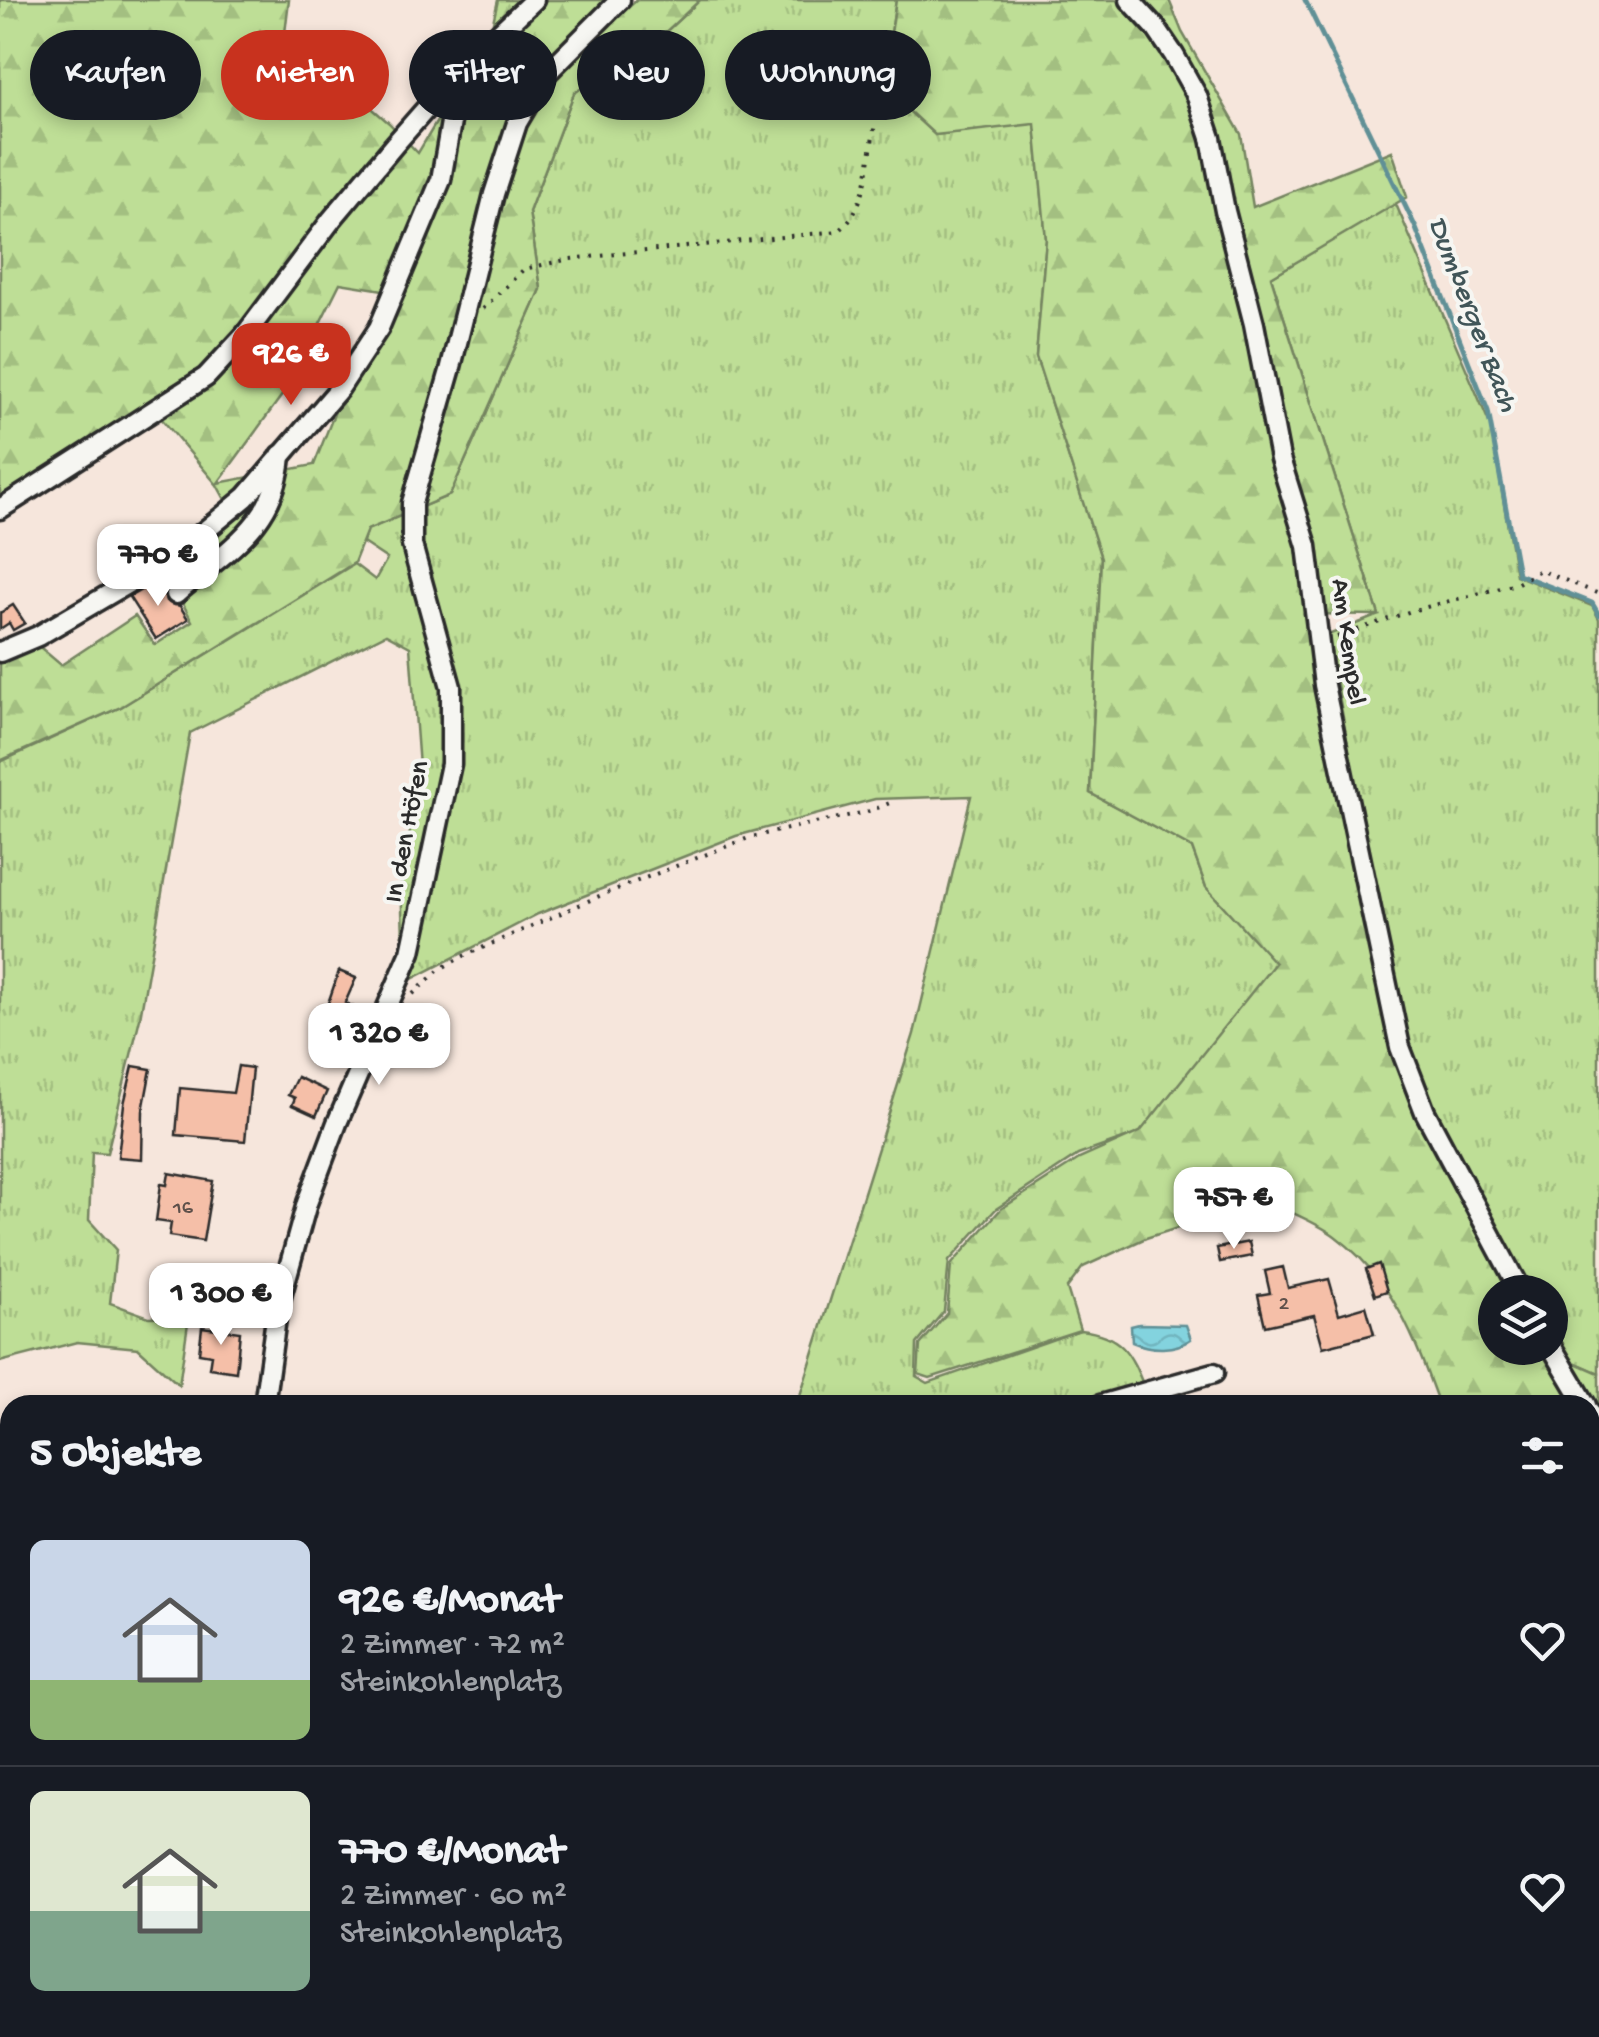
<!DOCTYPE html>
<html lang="de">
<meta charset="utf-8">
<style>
body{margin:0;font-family:"Gochi Hand",sans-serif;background:#20242c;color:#f1f3f6;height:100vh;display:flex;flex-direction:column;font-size:38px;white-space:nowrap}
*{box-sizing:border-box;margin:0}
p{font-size:32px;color:#9ea1a6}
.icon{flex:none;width:55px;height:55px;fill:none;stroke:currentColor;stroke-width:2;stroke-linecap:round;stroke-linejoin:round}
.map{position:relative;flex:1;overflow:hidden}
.details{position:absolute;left:0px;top:1395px;width:1600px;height:642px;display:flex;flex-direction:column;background:#171b24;border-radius:30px 30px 0 0;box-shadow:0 5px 15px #0003}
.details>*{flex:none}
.banner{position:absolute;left:30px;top:30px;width:1000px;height:90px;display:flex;gap:20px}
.buttons{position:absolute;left:1478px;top:1275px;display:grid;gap:20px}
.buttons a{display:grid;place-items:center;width:90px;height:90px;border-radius:50%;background:#171b24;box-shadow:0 5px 15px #0003;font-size:50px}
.price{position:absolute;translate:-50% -85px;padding:0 22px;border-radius:20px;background:#fff;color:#222;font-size:32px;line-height:65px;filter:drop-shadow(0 2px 5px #0008)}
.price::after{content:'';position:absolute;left:50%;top:60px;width:30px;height:22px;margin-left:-15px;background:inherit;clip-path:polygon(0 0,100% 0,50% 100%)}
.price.active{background:#c8321e;color:#fff}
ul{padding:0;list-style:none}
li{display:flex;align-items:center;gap:30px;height:250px;padding:0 30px}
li+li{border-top:2px solid #363941}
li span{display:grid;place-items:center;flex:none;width:280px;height:200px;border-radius:15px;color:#555}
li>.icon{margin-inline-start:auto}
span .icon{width:120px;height:120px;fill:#fffc;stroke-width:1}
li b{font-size:42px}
h2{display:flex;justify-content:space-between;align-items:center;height:120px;padding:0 30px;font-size:42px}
.pill{padding:0 35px;border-radius:45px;background:#171b24;box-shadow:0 5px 15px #0003;font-size:35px;line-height:90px}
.pill.active{background:#c8321e;color:#fff}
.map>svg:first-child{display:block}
.grass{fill:url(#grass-tufts);stroke:#748460;stroke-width:2.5}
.forest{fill:url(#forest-firs);stroke:#748460;stroke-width:2.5;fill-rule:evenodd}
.water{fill:url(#water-waves);stroke:#609096;stroke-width:2.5}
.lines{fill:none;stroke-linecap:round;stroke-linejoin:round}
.stream{stroke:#609096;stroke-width:5}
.building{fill:#f5bfa8;stroke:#2b2b2b;stroke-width:2.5}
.minor-casing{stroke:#2b2b2b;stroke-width:25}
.path{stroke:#2b2b2b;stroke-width:4;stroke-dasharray:2.5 8;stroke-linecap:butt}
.minor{stroke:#f6f6f2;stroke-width:18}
.labels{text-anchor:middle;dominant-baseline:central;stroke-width:8;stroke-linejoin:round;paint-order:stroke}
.number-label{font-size:22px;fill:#5e504a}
.street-label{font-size:28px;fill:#2b2b2b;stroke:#f6f6f2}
.water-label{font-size:30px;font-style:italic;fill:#415558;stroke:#f6f6f2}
</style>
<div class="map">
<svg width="1599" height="2037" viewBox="0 0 1599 2037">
<defs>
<pattern id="grass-tufts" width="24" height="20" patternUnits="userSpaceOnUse" patternTransform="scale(2.5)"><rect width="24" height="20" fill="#bede96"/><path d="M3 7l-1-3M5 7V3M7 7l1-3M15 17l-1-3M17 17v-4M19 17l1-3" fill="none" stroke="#a3bf81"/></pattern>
<pattern id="forest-firs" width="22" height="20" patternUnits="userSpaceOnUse" patternTransform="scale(2.5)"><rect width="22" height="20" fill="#bede96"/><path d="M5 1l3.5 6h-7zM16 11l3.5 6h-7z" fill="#a3bf81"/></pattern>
<pattern id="water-waves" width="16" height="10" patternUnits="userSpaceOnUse" patternTransform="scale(2.5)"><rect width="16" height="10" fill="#83d3de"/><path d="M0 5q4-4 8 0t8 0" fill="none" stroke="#71b5bf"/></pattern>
</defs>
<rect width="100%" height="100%" fill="#f6e6dc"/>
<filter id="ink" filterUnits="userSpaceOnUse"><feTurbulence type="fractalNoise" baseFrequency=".01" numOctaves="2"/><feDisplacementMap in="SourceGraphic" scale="20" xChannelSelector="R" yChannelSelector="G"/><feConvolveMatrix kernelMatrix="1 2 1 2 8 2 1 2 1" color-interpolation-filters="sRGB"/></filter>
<g filter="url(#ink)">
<g class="grass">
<path d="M700,0H896L883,87L935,135L1035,123L1046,239L1036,357L1101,557L1090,793L1192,848L1206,887L1276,963L1140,1133L1078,1155L996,1209L949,1261L944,1311L917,1344L916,1376L928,1383L1080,1330C1122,1335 1130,1352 1145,1389L1083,1405H797L914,1034L971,796L875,799L736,836L538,914L408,981L403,939L401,879L420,780L410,647L386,634L190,733L140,1018L107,1153L92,1152L89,1220L116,1250L110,1303L149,1317L189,1316L179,1385L138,1348L77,1342L0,1362V762L121,707L354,564L375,580L387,559L363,543L366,530L450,495L541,289L529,212L574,93L659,38Z"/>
<polygon points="1395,202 1491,427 1516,575 1592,606 1599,619 1599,1373 1569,1360 1550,1329 1550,1292 1528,1292 1414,1074 1391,983 1328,635 1379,615 1271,277"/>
<polygon points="0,1595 10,1595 10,2028 83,2028 78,2037 0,2037"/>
<polygon points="281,2028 486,2028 482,2037 281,2037"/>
</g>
<g class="forest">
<path d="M0,0H289L285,33L389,123L418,153L491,31L498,0H621L622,13L637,0H700L659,38L574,93L529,212L541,289L450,495L367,530L354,563L121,707L0,761V662L34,642L61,665L135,616L155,645L192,621L164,568L234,516L217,485L150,405L0,502ZM340,283L383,290L314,465L218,483L288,387Z"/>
<path d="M896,0H1169L1182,32L1241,134L1253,207L1392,151L1407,197L1271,277L1379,615L1304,614L1385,1015L1524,1292H1495V1348H1550V1332L1569,1360L1599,1373V1658L1590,1649V1405H1439C1415,1339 1393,1279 1335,1236C1315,1221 1288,1212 1266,1200L1146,1238L1083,1267L1067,1288L1080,1330L930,1378L918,1374L920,1345L947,1313L951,1265L1001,1209L1079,1159L1140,1132L1275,963L1206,887L1192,848L1090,793L1101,558L1036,357L1046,239L1035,124L935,135L883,87Z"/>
<polygon points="1599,1955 1599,2037 1517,2037 1514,2028 1590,2028 1590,1960"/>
</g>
<path class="water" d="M1139,1324L1186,1325L1191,1339C1175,1351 1151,1350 1132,1342L1131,1326Z"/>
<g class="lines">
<polyline class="stream" points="1305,0 1415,226 1488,411 1518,574 1592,603 1599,615"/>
</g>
<g class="building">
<polygon points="162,578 167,586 164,595 166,601 180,606 188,619 156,639 129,597"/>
<polygon points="13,605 25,623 13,630 9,623 0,629 0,613"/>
<polygon points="339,971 356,978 345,1003 358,1009 339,1054 309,1041 318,1019 322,1021"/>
<polygon points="133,1066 151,1069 143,1111 142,1159 118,1157 124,1104"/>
<polygon points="238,1066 252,1068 245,1141 176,1135 180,1088 233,1093"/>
<polygon points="297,1077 327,1091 316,1116 292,1105 295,1098 288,1095"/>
<polygon points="169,1173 213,1181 203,1241 169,1236 171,1223 156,1221 161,1184 167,1185"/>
<polygon points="1249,1242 1252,1256 1220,1262 1217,1248"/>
<polygon points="1379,1264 1387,1291 1375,1295 1366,1269"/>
<polygon points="1283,1267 1288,1288 1329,1279 1339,1314 1366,1306 1374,1334 1323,1347 1314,1315 1265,1326 1258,1295 1270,1293 1265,1271"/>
<polygon points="202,1327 240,1332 236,1372 209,1368 211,1355 199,1353"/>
</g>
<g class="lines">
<defs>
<g id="minor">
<polyline points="1130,0 1155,27 1174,55 1197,96 1211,138 1225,211 1254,324 1280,459 1307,546 1324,685 1400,1047 1425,1112 1521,1292"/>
<polyline points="0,509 206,377 245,335 332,219 395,144 460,70 534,0"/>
<path d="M176,594C224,551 276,527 281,455"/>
<polyline points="0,652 38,636 164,562 194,540 246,497 339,389 379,328 441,180 460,70"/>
<polyline points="1550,1344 1586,1405"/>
<polyline points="264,1405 277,1311 307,1203 337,1123 411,952 451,764 451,687 412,545 412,503 450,371 494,194 517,123 546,74 620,0"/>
<polyline points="1100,1405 1214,1373"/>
<polyline points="1590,1412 1599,1428"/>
<polyline points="89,2037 94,2028"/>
</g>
</defs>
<use href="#minor" class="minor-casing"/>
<g class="path">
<path d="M483,309L524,269L570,259L839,231C869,205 868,161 875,124"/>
<polyline points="1337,637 1411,611 1516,584 1540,570 1599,594"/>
<polyline points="413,994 440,969 464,956 604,894 751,837 870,811 892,802"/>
<polyline points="1590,1970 1599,1965"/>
<polyline points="1590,1992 1599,1985"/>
<polyline points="1530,2028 1535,2037"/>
<polyline points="1540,2037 1546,2028"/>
</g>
<use href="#minor" class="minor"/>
</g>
</g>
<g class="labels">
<g class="number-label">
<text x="183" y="1209">16</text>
<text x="1284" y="1305">2</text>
</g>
<g class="street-label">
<text transform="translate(1347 642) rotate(82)">Am Kempel</text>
<text transform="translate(408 832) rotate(-79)">In den Höfen</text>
</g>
<g class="water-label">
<text transform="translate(1471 315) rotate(69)">Dumberger Bach</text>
</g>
</g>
</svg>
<div class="buttons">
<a><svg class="icon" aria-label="layers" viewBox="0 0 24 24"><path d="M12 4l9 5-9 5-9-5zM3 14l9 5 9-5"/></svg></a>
</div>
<b class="price active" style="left:291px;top:408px">926 €</b>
<b class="price" style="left:158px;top:609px">770 €</b>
<b class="price" style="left:379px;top:1088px">1 320 €</b>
<b class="price" style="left:1234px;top:1252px">757 €</b>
<b class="price" style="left:221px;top:1348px">1 300 €</b>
<div class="banner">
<a class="pill">Kaufen</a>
<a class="pill active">Mieten</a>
<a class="pill">Filter</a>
<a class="pill">Neu</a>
<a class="pill">Wohnung</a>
</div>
<section class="details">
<h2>5 Objekte<svg class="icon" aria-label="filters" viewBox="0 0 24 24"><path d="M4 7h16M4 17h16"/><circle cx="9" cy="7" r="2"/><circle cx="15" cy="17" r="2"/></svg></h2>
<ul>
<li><span style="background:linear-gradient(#c9d6e8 70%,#8fb573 0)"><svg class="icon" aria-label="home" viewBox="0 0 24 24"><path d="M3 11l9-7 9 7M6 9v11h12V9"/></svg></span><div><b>926 €/Monat</b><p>2 Zimmer · 72 m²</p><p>Steinkohlenplatz</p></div><svg class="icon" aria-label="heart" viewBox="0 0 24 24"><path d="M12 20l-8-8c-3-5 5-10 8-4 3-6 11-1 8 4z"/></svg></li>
<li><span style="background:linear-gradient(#dfe7d0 60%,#7fa58c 0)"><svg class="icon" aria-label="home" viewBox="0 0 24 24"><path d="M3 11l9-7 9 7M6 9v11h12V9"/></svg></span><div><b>770 €/Monat</b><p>2 Zimmer · 60 m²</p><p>Steinkohlenplatz</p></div><svg class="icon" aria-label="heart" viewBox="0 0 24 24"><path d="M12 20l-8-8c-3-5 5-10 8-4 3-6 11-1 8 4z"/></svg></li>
</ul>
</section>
</div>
